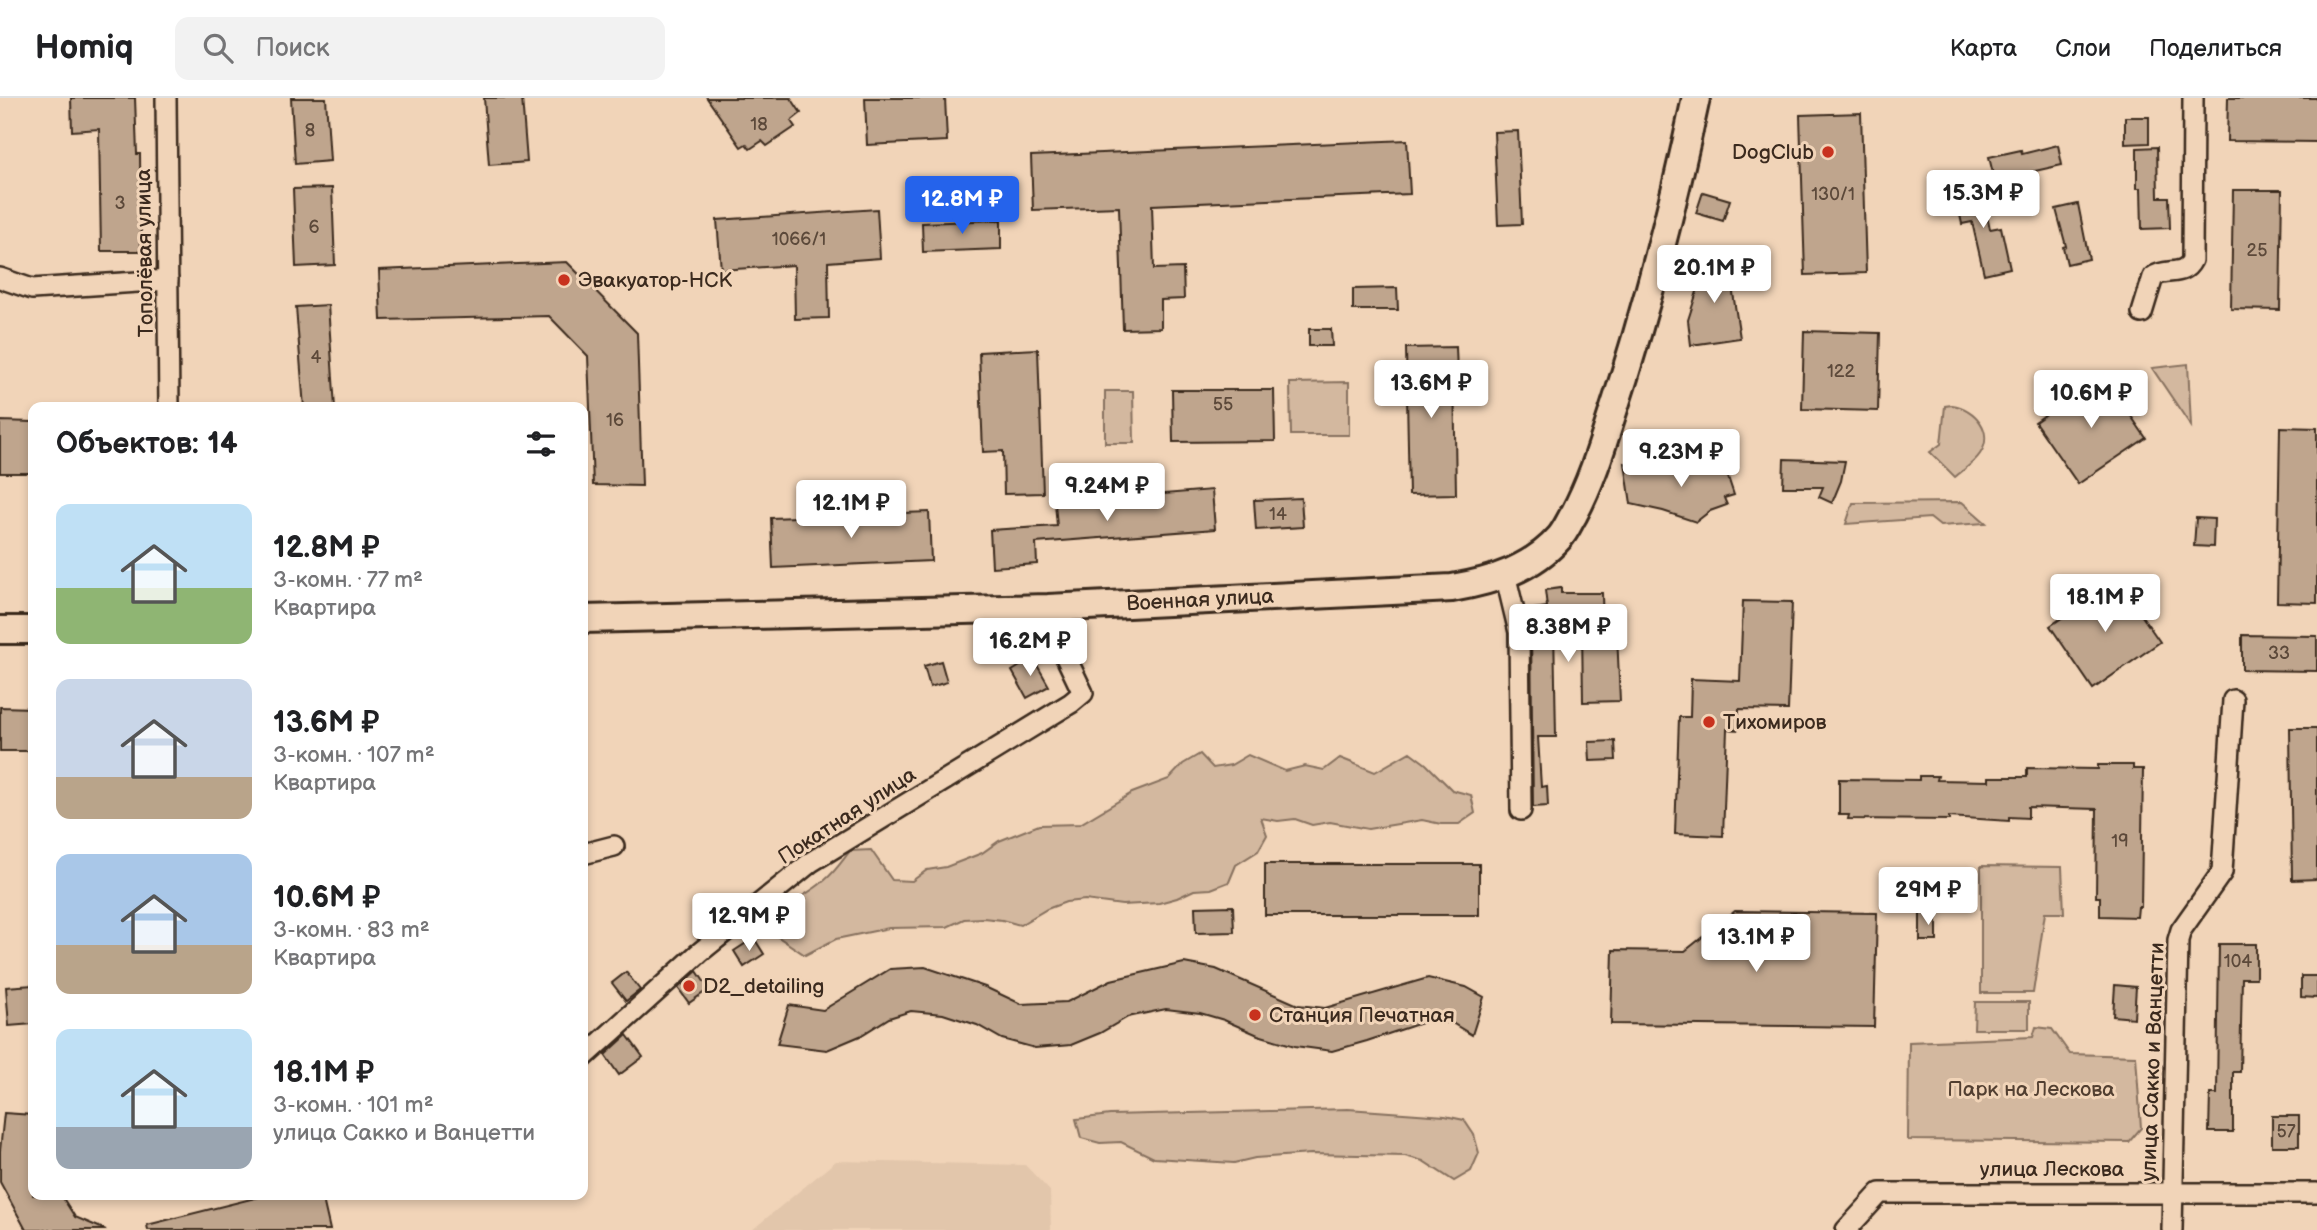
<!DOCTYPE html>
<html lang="ru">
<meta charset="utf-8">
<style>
body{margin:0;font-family:"Balsamiq Sans",sans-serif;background:#f2f2f2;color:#202124;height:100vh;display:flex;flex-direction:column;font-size:26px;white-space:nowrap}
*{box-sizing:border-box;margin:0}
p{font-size:23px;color:#757577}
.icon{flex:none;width:38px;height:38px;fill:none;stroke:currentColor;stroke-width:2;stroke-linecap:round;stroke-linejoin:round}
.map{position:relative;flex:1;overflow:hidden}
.panel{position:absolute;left:28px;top:304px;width:560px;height:798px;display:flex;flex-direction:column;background:#fff;border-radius:14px;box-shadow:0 4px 10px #0003}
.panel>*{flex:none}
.price{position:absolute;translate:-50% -60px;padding:0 16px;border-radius:7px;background:#fff;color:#222;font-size:23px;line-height:46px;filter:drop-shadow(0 2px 4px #0008)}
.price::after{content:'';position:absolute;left:50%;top:42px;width:21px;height:16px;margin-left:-10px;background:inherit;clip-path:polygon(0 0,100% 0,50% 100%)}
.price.selected{background:#2563eb;color:#fff}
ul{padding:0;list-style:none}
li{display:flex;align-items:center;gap:21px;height:175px;padding:0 28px}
li span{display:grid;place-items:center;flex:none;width:196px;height:140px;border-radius:14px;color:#555}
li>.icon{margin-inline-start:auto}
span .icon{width:84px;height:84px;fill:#fffc;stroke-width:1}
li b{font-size:30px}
h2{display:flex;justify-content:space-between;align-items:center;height:84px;padding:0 28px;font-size:30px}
header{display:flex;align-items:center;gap:42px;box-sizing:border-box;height:98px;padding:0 35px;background:#fff;border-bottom:2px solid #e0e0e0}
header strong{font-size:33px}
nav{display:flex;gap:38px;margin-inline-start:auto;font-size:24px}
.search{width:490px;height:63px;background:#f2f2f2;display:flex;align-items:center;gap:18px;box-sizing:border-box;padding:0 24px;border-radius:14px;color:#757577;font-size:26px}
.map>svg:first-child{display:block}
.built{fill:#e2c6ab}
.green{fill:#d3b89f;stroke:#87715e;stroke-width:2}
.building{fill:#bfa58d;stroke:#3b2a1e;stroke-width:2}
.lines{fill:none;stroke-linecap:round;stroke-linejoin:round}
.street-casing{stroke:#3b2a1e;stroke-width:24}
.secondary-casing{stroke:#3b2a1e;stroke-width:32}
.street{stroke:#f1d4b8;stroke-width:19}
.secondary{stroke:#f1d4b8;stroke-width:26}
.poi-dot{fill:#c8321e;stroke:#f1d4b8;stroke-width:2.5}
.labels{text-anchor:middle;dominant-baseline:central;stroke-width:6;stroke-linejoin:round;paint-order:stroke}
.number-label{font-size:18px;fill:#5c493a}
.poi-label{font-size:21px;fill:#3b2a1e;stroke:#f1d4b8;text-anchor:start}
.street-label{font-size:21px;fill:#3b2a1e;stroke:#f1d4b8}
.park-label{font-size:21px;fill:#523f31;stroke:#f1d4b8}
</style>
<header>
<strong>Homiq</strong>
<div class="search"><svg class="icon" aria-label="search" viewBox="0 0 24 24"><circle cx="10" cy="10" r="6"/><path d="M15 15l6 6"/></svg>Поиск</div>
<nav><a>Карта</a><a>Слои</a><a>Поделиться</a></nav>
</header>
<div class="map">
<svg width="2317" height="1132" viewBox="0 0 2317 1132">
<rect width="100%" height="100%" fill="#f1d4b8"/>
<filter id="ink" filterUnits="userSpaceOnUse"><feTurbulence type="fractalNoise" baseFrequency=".0143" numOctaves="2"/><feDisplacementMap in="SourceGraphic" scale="14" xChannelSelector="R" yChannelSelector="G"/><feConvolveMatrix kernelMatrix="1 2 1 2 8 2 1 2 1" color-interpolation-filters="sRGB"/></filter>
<g filter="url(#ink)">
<polygon class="built" points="836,1063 1025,1067 1050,1093 1051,1132 752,1132"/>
<g class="green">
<polygon points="2188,266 2191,328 2152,270"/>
<polygon points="1349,284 1349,337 1291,337 1290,285"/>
<polygon points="1105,293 1133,293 1134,345 1105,345"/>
<path d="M1952,307C1975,310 1995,334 1980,356C1974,365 1963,372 1955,379L1930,354L1941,346L1945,308Z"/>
<polygon points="1962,404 1986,425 1940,428 1930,420 1846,426 1853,405"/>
<path d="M1410,654L1426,666L1452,692L1471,697L1475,715L1459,726H1441L1422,722L1368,731L1330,724L1312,727L1295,721L1278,723L1261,720L1267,737L1258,753L1236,767L1229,784L1211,791L1194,792L1177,800L1159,805L1122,807L1085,802L1066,804L1047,811L1020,827L1002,822L983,820L964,821L947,829L889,830L836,841L805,857L774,836C783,800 800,804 825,782C835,774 842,763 850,753L871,752L892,782L912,783L927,772L946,769L982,755L999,743L1039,727L1080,726L1132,695L1169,681L1183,666L1200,656L1213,670L1231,667L1248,657L1285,673L1305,668L1324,672L1340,660L1375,674Z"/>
<polygon points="1981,768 2062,769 2064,815 2045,815 2033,895 1981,895"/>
<polygon points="1975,904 2029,904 2029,931 1974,931"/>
<polygon points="2036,929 2052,931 2070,956 2136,958 2141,1030 2129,1044 1908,1042 1909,944 2033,939"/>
<polygon points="1348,1011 1445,1018 1464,1022 1474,1037 1479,1055 1471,1073 1454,1083 1423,1063 1405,1058 1311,1056 1255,1060 1234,1065 1154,1060 1121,1044 1100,1045 1081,1040 1076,1021 1110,1017"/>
</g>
<g class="building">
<polygon points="71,0 135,0 137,56 140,56 141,153 101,153 99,31 72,33"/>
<polygon points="291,0 326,0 330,63 295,66"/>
<polygon points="484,0 522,0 527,64 489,67"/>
<polygon points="707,0 791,0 801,15 791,23 795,29 767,48 762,43 750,51 746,46 741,49"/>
<polygon points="865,0 945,0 947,43 867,47"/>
<polygon points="2228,0 2317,0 2317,44 2227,43"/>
<polygon points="1861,15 1866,175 1805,177 1800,17"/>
<polygon points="2125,19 2149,19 2149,45 2125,46"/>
<polygon points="1518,33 1522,126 1498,127 1494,34"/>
<polygon points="1407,42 1410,96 1152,107 1154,171 1183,170 1184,201 1161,202 1161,230 1123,231 1119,109 1033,112 1031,58"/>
<polygon points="2058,47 2062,67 2026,75 2028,80 1996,88 1989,59 2021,52 2022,56"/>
<polygon points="2157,49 2158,99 2169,99 2170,130 2142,131 2141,90 2137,90 2137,50"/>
<polygon points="1981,88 1990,131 2001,129 2010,170 1984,176 1972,124 1962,126 1955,94"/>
<polygon points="332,90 335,167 296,169 293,91"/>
<polygon points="2233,92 2282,92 2280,212 2231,211"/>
<polygon points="1703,94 1730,102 1723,123 1696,115"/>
<polygon points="2078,106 2089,161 2067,166 2063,149 2066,148 2056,111"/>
<polygon points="877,111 880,160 828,164 829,220 795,221 794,167 721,172 717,122"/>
<polygon points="1001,122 1001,151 923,154 922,125"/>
<polygon points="1727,156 1740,240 1691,247 1688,222 1708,159"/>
<polygon points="567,164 637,235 642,388 593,387 588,258 549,218 381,222 379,172"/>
<polygon points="1397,190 1398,212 1353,212 1353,191"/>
<polygon points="328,207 335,310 304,310 296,209"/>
<polygon points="1309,231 1331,231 1332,248 1309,248"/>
<polygon points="1804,233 1880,235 1878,313 1802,311"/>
<polygon points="1456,249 1457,274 1454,274 1456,396 1409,397 1406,250"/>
<polygon points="1038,251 1043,395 1004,396 1003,353 983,354 979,254"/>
<polygon points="2103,277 2146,340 2078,386 2035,324"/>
<polygon points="1172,292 1274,292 1275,343 1173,344"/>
<polygon points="0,323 33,324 33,375 0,375"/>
<polygon points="2280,329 2317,330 2317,505 2277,504"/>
<polygon points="1710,359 1713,367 1723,364 1734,397 1724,400 1727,407 1710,413 1696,424 1663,413 1631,406 1625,365 1678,377 1694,364"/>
<polygon points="1784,361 1845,363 1841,383 1832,405 1819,399 1823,389 1783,389"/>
<polygon points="1212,392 1215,431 1036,445 1037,466 992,469 990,432 1057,428 1055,405"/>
<polygon points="1301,400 1303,429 1256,432 1254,402"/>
<polygon points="929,414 931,463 773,470 771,420"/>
<polygon points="2196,420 2214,421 2213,449 2194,448"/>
<polygon points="2117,482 2160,544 2093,591 2050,528"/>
<polygon points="1561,490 1561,495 1602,495 1603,536 1617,536 1620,603 1583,604 1582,528 1554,529 1556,639 1538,639 1541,689 1547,688 1548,708 1533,709 1531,534 1526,512 1547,509 1545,492"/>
<polygon points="1743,503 1792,504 1788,612 1739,611 1738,632 1727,631 1723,738 1675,736 1679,619 1690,619 1691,581 1740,583"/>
<polygon points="2242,537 2317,538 2317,573 2242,572"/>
<polygon points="1033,560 1049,588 1027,600 1012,573"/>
<polygon points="941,563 947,584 930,589 924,568"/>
<polygon points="0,609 33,610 33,653 0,653"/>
<polygon points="2290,630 2317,630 2317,781 2292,782"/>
<polygon points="1615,643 1616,662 1590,663 1589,644"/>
<polygon points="2098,667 2133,667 2133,671 2143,671 2141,809 2138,809 2137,819 2100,818 2100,799 2096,799 2097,711 2028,709 2028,720 2009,719 2009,723 1949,719 1949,722 1848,721 1849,717 1839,717 1839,681 1919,682 1919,678 1938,678 1937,682 1989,683 1989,679 2027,679 2027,670 2098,671"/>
<rect x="1265" y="766" width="214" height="51"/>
<polygon points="1233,808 1234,834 1196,835 1195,809"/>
<polygon points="1735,813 1877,815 1874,929 1611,926 1613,852 1685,853"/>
<polygon points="1920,814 1937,815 1937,843 1920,843"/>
<polygon points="754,840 764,856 744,869 734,853"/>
<polygon points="2219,846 2256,846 2256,880 2242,880 2240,974 2233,974 2233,1034 2209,1034 2210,996 2217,996"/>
<polygon points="1184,865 1216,871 1298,907 1325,910 1428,880 1466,889 1484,899 1472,937 1452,925 1427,923 1367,943 1332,953 1295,948 1258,937 1224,922 1200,915 1166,911 1128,919 1100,935 1071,947 1035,950 1002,941 977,927 943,916 911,913 889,920 860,938 827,952 777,946 789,907 823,912 890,871 925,869 985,889 1021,906 1067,904 1111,882"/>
<polygon points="697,873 709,891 689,905 678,890"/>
<polygon points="626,874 640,892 626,903 612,885"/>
<polygon points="2301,878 2317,878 2317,900 2301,899"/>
<polygon points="33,887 33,926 9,928 6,889"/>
<polygon points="2115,887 2136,889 2134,920 2113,918"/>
<polygon points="627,937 643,959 619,977 605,957"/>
<polygon points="4,1015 33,1017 33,1097 61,1097 75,1119 106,1132 26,1132 0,1084 0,1053"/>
<rect x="2272" y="1018" width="27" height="30"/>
<polygon points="267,1097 322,1097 330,1132 148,1132 147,1127"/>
</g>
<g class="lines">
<defs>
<g id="street">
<polyline points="166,0 169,310"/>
<polyline points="0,180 32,191 168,182"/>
<path d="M2142,215L2153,179C2167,169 2183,180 2192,162L2193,0"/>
<polyline points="1505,476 1519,534 1521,712"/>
<polyline points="583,756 614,748"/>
<polyline points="583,960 699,855 811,764 1071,605 1083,595 1052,530 1048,510"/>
<polyline points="1846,1132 1880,1095 2317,1095"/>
<polyline points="2172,1132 2178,842 2181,832 2222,774 2233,602"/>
</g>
<g id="secondary">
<path d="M583,521L1048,510L1452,490C1493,483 1532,471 1560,439C1566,432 1569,424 1574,416C1590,386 1600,355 1610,323C1645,217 1673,109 1696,0"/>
<polyline points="0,532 33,532"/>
</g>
</defs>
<use href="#street" class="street-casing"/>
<use href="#secondary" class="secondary-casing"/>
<use href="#street" class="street"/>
<use href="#secondary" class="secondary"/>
</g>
</g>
<g class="poi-dot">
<circle cx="1828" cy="54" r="7"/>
<circle cx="564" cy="182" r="7"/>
<circle cx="1709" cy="624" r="7"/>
<circle cx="689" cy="888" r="7"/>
<circle cx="1255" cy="917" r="7"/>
</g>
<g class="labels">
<g class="number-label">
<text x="759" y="26">18</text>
<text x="310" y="32">8</text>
<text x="1833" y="96">130/1</text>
<text x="120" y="105">3</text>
<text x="314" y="129">6</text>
<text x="799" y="141">1066/1</text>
<text x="2257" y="152">25</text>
<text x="316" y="259">4</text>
<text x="1841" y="273">122</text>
<text x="1223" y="306">55</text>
<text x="615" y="322">16</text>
<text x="1278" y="416">14</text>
<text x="2279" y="555">33</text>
<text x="2120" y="743">19</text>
<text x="2238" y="863">104</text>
<text x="2286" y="1033">57</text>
</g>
<g class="poi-label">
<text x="1814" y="54" text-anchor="end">DogClub</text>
<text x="578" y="182">Эвакуатор-НСК</text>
<text x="1723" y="624">Тихомиров</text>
<text x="703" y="888">D2_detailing</text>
<text x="1269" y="917">Станция Печатная</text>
</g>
<g class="street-label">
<text transform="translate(145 155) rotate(-91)">Тополёвая улица</text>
<text transform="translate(1200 502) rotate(-3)">Военная улица</text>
<text transform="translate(847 718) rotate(-33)">Покатная улица</text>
<text transform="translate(2153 964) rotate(-88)">улица Сакко и Ванцетти</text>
<text x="2052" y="1071">улица Лескова</text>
</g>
<g class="park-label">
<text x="2031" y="991">Парк на Лескова</text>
</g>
</g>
</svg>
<b class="price" style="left:1983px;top:132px">15.3M ₽</b>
<b class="price selected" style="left:962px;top:138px">12.8M ₽</b>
<b class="price" style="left:1714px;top:207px">20.1M ₽</b>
<b class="price" style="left:1431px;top:322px">13.6M ₽</b>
<b class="price" style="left:2091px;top:332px">10.6M ₽</b>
<b class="price" style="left:1681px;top:391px">9.23M ₽</b>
<b class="price" style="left:1107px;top:425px">9.24M ₽</b>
<b class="price" style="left:851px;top:442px">12.1M ₽</b>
<b class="price" style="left:2105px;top:536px">18.1M ₽</b>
<b class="price" style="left:1568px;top:566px">8.38M ₽</b>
<b class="price" style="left:1030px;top:580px">16.2M ₽</b>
<b class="price" style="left:1928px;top:829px">29M ₽</b>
<b class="price" style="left:749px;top:855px">12.9M ₽</b>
<b class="price" style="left:1756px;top:876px">13.1M ₽</b>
<section class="panel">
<h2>Объектов: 14<svg class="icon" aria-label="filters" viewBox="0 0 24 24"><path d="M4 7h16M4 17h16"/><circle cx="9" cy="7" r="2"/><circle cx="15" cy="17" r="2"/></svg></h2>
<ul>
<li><span style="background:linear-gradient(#bfe0f5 60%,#8fb573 0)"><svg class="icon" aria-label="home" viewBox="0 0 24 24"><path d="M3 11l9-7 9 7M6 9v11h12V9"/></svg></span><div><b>12.8M ₽</b><p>3-комн. · 77 m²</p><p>Квартира</p></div></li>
<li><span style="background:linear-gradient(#c9d6e8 70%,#b9a48a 0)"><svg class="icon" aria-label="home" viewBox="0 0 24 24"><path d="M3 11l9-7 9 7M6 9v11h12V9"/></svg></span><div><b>13.6M ₽</b><p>3-комн. · 107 m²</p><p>Квартира</p></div></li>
<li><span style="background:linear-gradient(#a9c7e8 65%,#b9a48a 0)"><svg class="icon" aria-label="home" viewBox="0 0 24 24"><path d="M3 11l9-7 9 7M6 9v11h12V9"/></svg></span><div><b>10.6M ₽</b><p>3-комн. · 83 m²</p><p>Квартира</p></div></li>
<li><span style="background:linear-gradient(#bfe0f5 70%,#9aa5b1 0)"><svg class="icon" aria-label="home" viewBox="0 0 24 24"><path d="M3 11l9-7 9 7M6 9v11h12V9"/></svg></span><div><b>18.1M ₽</b><p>3-комн. · 101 m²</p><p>улица Сакко и Ванцетти</p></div></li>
</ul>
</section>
</div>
